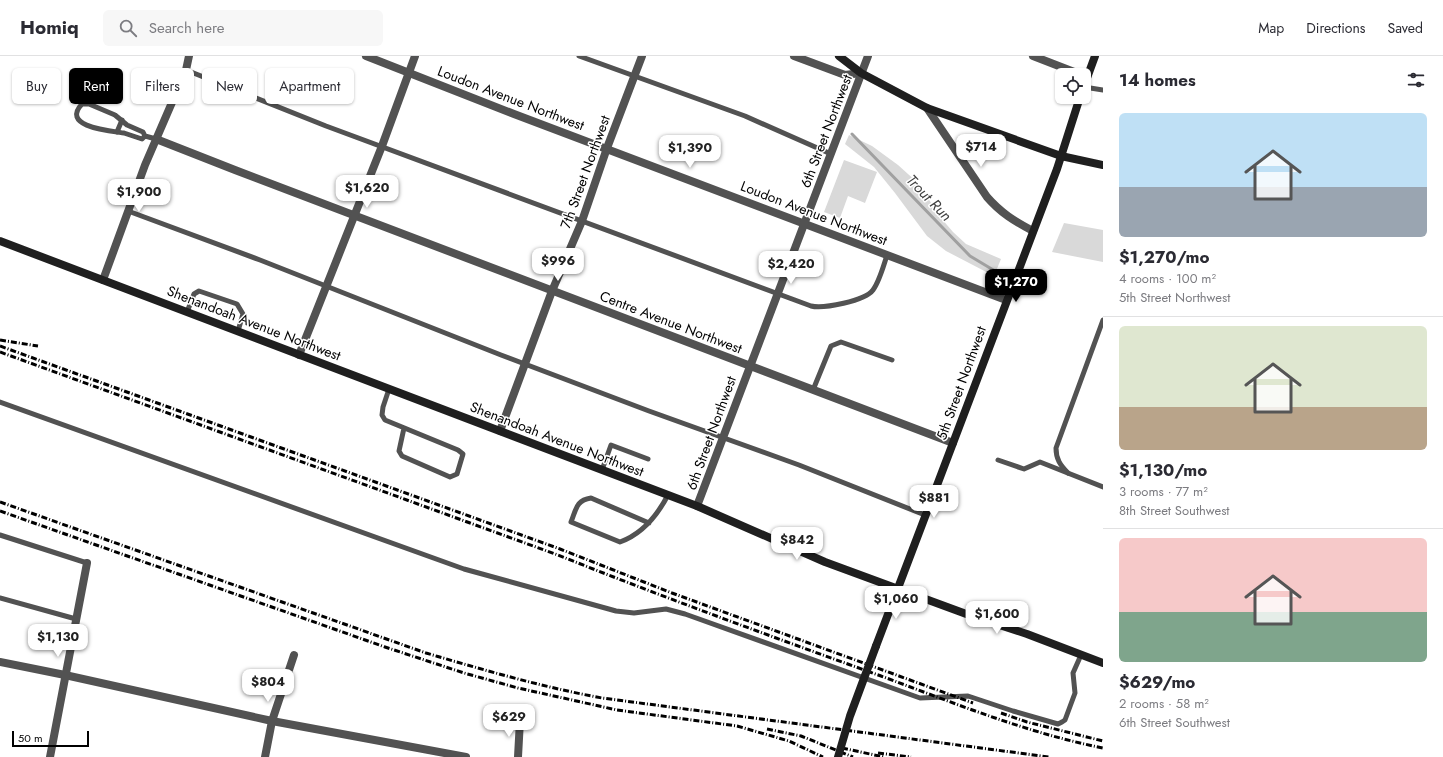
<!DOCTYPE html>
<meta charset="utf-8">
<style>
body{margin:0;font-family:Jost,sans-serif;background:#f7f7f7;color:#2b2b33;height:100vh;display:flex;flex-direction:column;font-size:15px;white-space:nowrap}
*{box-sizing:border-box;margin:0}
p{font-size:13px;color:#7c7c81}
.icon{flex:none;width:22px;height:22px;fill:none;stroke:currentColor;stroke-width:2;stroke-linecap:round;stroke-linejoin:round}
.map{position:relative;flex:1;overflow:hidden}
.sheet{display:flex;flex-direction:column;background:#fff;width:340px}
.sheet>*{flex:none}
.top-card{position:absolute;left:12px;top:12px;width:380px;height:36px;display:flex;gap:8px}
.tools{position:absolute;left:1055px;top:12px;display:grid;gap:8px}
.tools a{display:grid;place-items:center;width:36px;height:36px;border-radius:6px;background:#fff;box-shadow:0 1px 3px #0004;font-size:20px}
.scale{position:absolute;left:12px;bottom:10px;width:77px;box-sizing:border-box;padding-left:4px;border:2px solid #000;border-top:0;font-size:11px;line-height:14px;white-space:nowrap;color:#000;-webkit-text-stroke:3px #fff;paint-order:stroke}
.price{position:absolute;translate:-50% -34px;padding:0 9px;border-radius:8px;background:#fff;color:#222;font-size:13px;line-height:26px;filter:drop-shadow(0 1px 2px #0008)}
.price::after{content:'';position:absolute;left:50%;top:24px;width:12px;height:9px;margin-left:-6px;background:inherit;clip-path:polygon(0 0,100% 0,50% 100%)}
.price.on{background:#000;color:#fff}
ul{padding:0;list-style:none}
li{display:grid;align-content:center;gap:8px;height:212px;padding:0 16px}
li+li{border-top:1px solid #e1e1e2}
li span{display:grid;place-items:center;height:124px;border-radius:6px;color:#555}
li>.icon{margin-inline-start:auto}
span .icon{width:72px;height:72px;fill:#fffc;stroke-width:1}
li b{font-size:17px}
h2{display:flex;justify-content:space-between;align-items:center;height:48px;padding:0 16px;font-size:17px}
.pill{padding:0 14px;border-radius:6px;background:#fff;box-shadow:0 1px 3px #0004;font-size:14px;line-height:36px}
.pill.on{background:#000;color:#fff}
header{display:flex;align-items:center;gap:24px;box-sizing:border-box;height:56px;padding:0 20px;background:#fff;border-bottom:1px solid #e1e1e2}
header strong{font-size:19px}
nav{display:flex;gap:22px;margin-inline-start:auto;font-size:14px}
.search{width:280px;height:36px;background:#f7f7f7;display:flex;align-items:center;gap:10px;box-sizing:border-box;padding:0 14px;border-radius:6px;color:#7c7c81;font-size:15px}
main{display:flex;flex:1;min-height:0}
.map>svg:first-child{display:block}
.green{fill:#d9d9d9}
.lines{fill:none;stroke-linecap:round;stroke-linejoin:round}
.stream{stroke:#a0a0a0;stroke-width:3}
.lane{stroke:#525252;stroke-width:5}
.street{stroke:#525252;stroke-width:8}
.secondary{stroke:#1f1f1f;stroke-width:8}
.rail{stroke:#000;stroke-width:3;stroke-dasharray:6 2 1 2;stroke-linecap:butt}
.secondary-bridge{stroke:#1f1f1f;stroke-width:8}
.labels{text-anchor:middle;dominant-baseline:central;stroke-width:3;stroke-linejoin:round;paint-order:stroke}
.street-label{font-size:14px;fill:#000;stroke:#fff}
.water-label{font-size:15px;font-style:italic;fill:#414141;stroke:#fff}
</style>
<header>
<strong>Homiq</strong>
<div class="search"><svg class="icon" aria-label="search" viewBox="0 0 24 24"><circle cx="10" cy="10" r="6"/><path d="M15 15l6 6"/></svg>Search here</div>
<nav><a>Map</a><a>Directions</a><a>Saved</a></nav>
</header>
<main>
<div class="map">
<svg width="1103" height="701" viewBox="0 0 1103 701">
<rect width="100%" height="100%" fill="#fff"/>
<g class="green">
<polygon points="849,79 872,90 898,109 918,127 941,162 953,176 966,188 1001,203 994,220 946,195 927,180 895,137 874,111 845,88"/>
<polygon points="844,104 877,116 865,147 848,140 840,162 824,156"/>
<polygon points="1064,167 1103,174 1103,206 1052,196"/>
</g>
<g class="lines">
<polyline class="stream" points="852,78 970,200 995,215"/>
<g class="lane">
<polyline points="579,0 745,60 831,98"/>
<path d="M186,14L326,70L811,250C823,253 865,245 873,234C879,226 884,209 887,199"/>
<polyline points="1084,31 1103,34"/>
<polyline points="117,76 122,64"/>
<path d="M145,80L142,83C136,81 130,79 124,77C111,75 60,71 82,48H89L115,59L127,69L143,76L145,80L156,83"/>
<polyline points="128,155 260,204 501,299 649,355 799,409 925,459"/>
<polyline points="187,256 194,238 199,235 237,248 243,258 238,275"/>
<polyline points="389,333 383,351 382,359 385,364 458,394 463,398 457,418 450,421 402,400 399,395 404,372"/>
<polyline points="813,334 831,290 841,286 892,304"/>
<polyline points="0,346 464,513 616,555 634,557 666,553 685,558 920,642 968,640 1013,655 1058,668 1062,666 1065,664 1075,637 1073,617 1081,599"/>
<polyline points="998,404 1024,413 1040,406 1103,431"/>
<polyline points="602,414 611,389 648,403"/>
<path d="M1068,417C1060,409 1056,403 1056,392L1103,264"/>
<path d="M649,467L591,442C576,444 576,454 571,466L620,486C642,478 657,460 668,439"/>
<polyline points="0,479 87,507"/>
<polyline points="0,542 76,563"/>
</g>
<g class="street">
<polyline points="366,0 514,58 1006,244"/>
<polyline points="794,0 845,19 861,17"/>
<polyline points="1033,0 1082,19"/>
<path d="M927,52L987,141C1001,157 1014,165 1033,175"/>
<polyline points="156,83 235,114 953,387"/>
<polyline points="103,224 145,109 186,14 189,0"/>
<polyline points="299,299 382,90 415,0"/>
<polyline points="500,375 552,235 582,165 607,92 642,0"/>
<polyline points="697,450 868,0"/>
<polyline points="0,606 65,619 272,665 466,701"/>
<polyline points="50,701 87,507"/>
<polyline points="265,701 272,665 294,599"/>
<polyline points="518,701 520,664"/>
</g>
<g class="secondary">
<polyline points="839,0 861,17 927,52 1061,100 1103,109"/>
<polyline points="1084,30 1095,0"/>
<polyline points="0,185 697,450 825,506 969,559 1027,578 1103,607"/>
<polyline points="876,590 1057,113 1080,41"/>
</g>
<g class="rail">
<polyline points="0,284 38,290"/>
<polyline points="0,290 560,493 672,537 973,647"/>
<path d="M0,296L558,499C665,542 773,581 881,620C954,647 1027,677 1103,692"/>
<path d="M0,446L426,597C484,614 542,631 602,642L1049,701"/>
<polyline points="0,455 385,591 464,617 518,632 617,654 737,670 789,685 823,701"/>
<polyline points="1001,657 1027,666 1103,685"/>
<polyline points="767,673 801,680 853,701"/>
<polyline points="842,692 884,701"/>
<polyline points="878,697 911,701"/>
</g>
<polyline class="secondary-bridge" points="838,701 850,660 876,590"/>
</g>
<g class="labels">
<g class="street-label">
<text transform="translate(511 42) rotate(21)">Loudon Avenue Northwest</text>
<text transform="translate(826 75) rotate(-69)">6th Street Northwest</text>
<text transform="translate(585 116) rotate(-70)">7th Street Northwest</text>
<text transform="translate(814 157) rotate(21)">Loudon Avenue Northwest</text>
<text transform="translate(671 266) rotate(21)">Centre Avenue Northwest</text>
<text transform="translate(254 267) rotate(21)">Shenandoah Avenue Northwest</text>
<text transform="translate(961 327) rotate(-70)">5th Street Northwest</text>
<text transform="translate(711 377) rotate(-70)">6th Street Northwest</text>
<text transform="translate(557 383) rotate(21)">Shenandoah Avenue Northwest</text>
</g>
<g class="water-label">
<text transform="translate(929 142) rotate(46)">Trout Run</text>
</g>
</g>
</svg>
<div class="tools">
<a><svg class="icon" aria-label="locate" viewBox="0 0 24 24"><circle cx="12" cy="12" r="6"/><path d="M12 2v4M12 18v4M2 12h4M18 12h4"/></svg></a>
</div>
<div class="scale">50 m</div>
<b class="price" style="left:981px;top:112px">$714</b>
<b class="price" style="left:690px;top:113px">$1,390</b>
<b class="price" style="left:367px;top:153px">$1,620</b>
<b class="price" style="left:139px;top:157px">$1,900</b>
<b class="price" style="left:558px;top:226px">$996</b>
<b class="price" style="left:791px;top:229px">$2,420</b>
<b class="price on" style="left:1016px;top:247px">$1,270</b>
<b class="price" style="left:934px;top:463px">$881</b>
<b class="price" style="left:797px;top:505px">$842</b>
<b class="price" style="left:896px;top:564px">$1,060</b>
<b class="price" style="left:997px;top:579px">$1,600</b>
<b class="price" style="left:58px;top:602px">$1,130</b>
<b class="price" style="left:268px;top:647px">$804</b>
<b class="price" style="left:509px;top:682px">$629</b>
<div class="top-card">
<a class="pill">Buy</a>
<a class="pill on">Rent</a>
<a class="pill">Filters</a>
<a class="pill">New</a>
<a class="pill">Apartment</a>
</div>
</div>
<section class="sheet">
<h2>14 homes<svg class="icon" aria-label="filters" viewBox="0 0 24 24"><path d="M4 7h16M4 17h16"/><circle cx="9" cy="7" r="2"/><circle cx="15" cy="17" r="2"/></svg></h2>
<ul>
<li><span style="background:linear-gradient(#bfe0f5 60%,#9aa5b1 0)"><svg class="icon" aria-label="home" viewBox="0 0 24 24"><path d="M3 11l9-7 9 7M6 9v11h12V9"/></svg></span><div><b>$1,270/mo</b><p>4 rooms · 100 m²</p><p>5th Street Northwest</p></div></li>
<li><span style="background:linear-gradient(#dfe7d0 65%,#b9a48a 0)"><svg class="icon" aria-label="home" viewBox="0 0 24 24"><path d="M3 11l9-7 9 7M6 9v11h12V9"/></svg></span><div><b>$1,130/mo</b><p>3 rooms · 77 m²</p><p>8th Street Southwest</p></div></li>
<li><span style="background:linear-gradient(#f6c9c9 60%,#7fa58c 0)"><svg class="icon" aria-label="home" viewBox="0 0 24 24"><path d="M3 11l9-7 9 7M6 9v11h12V9"/></svg></span><div><b>$629/mo</b><p>2 rooms · 58 m²</p><p>6th Street Southwest</p></div></li>
</ul>
</section>
</main>
